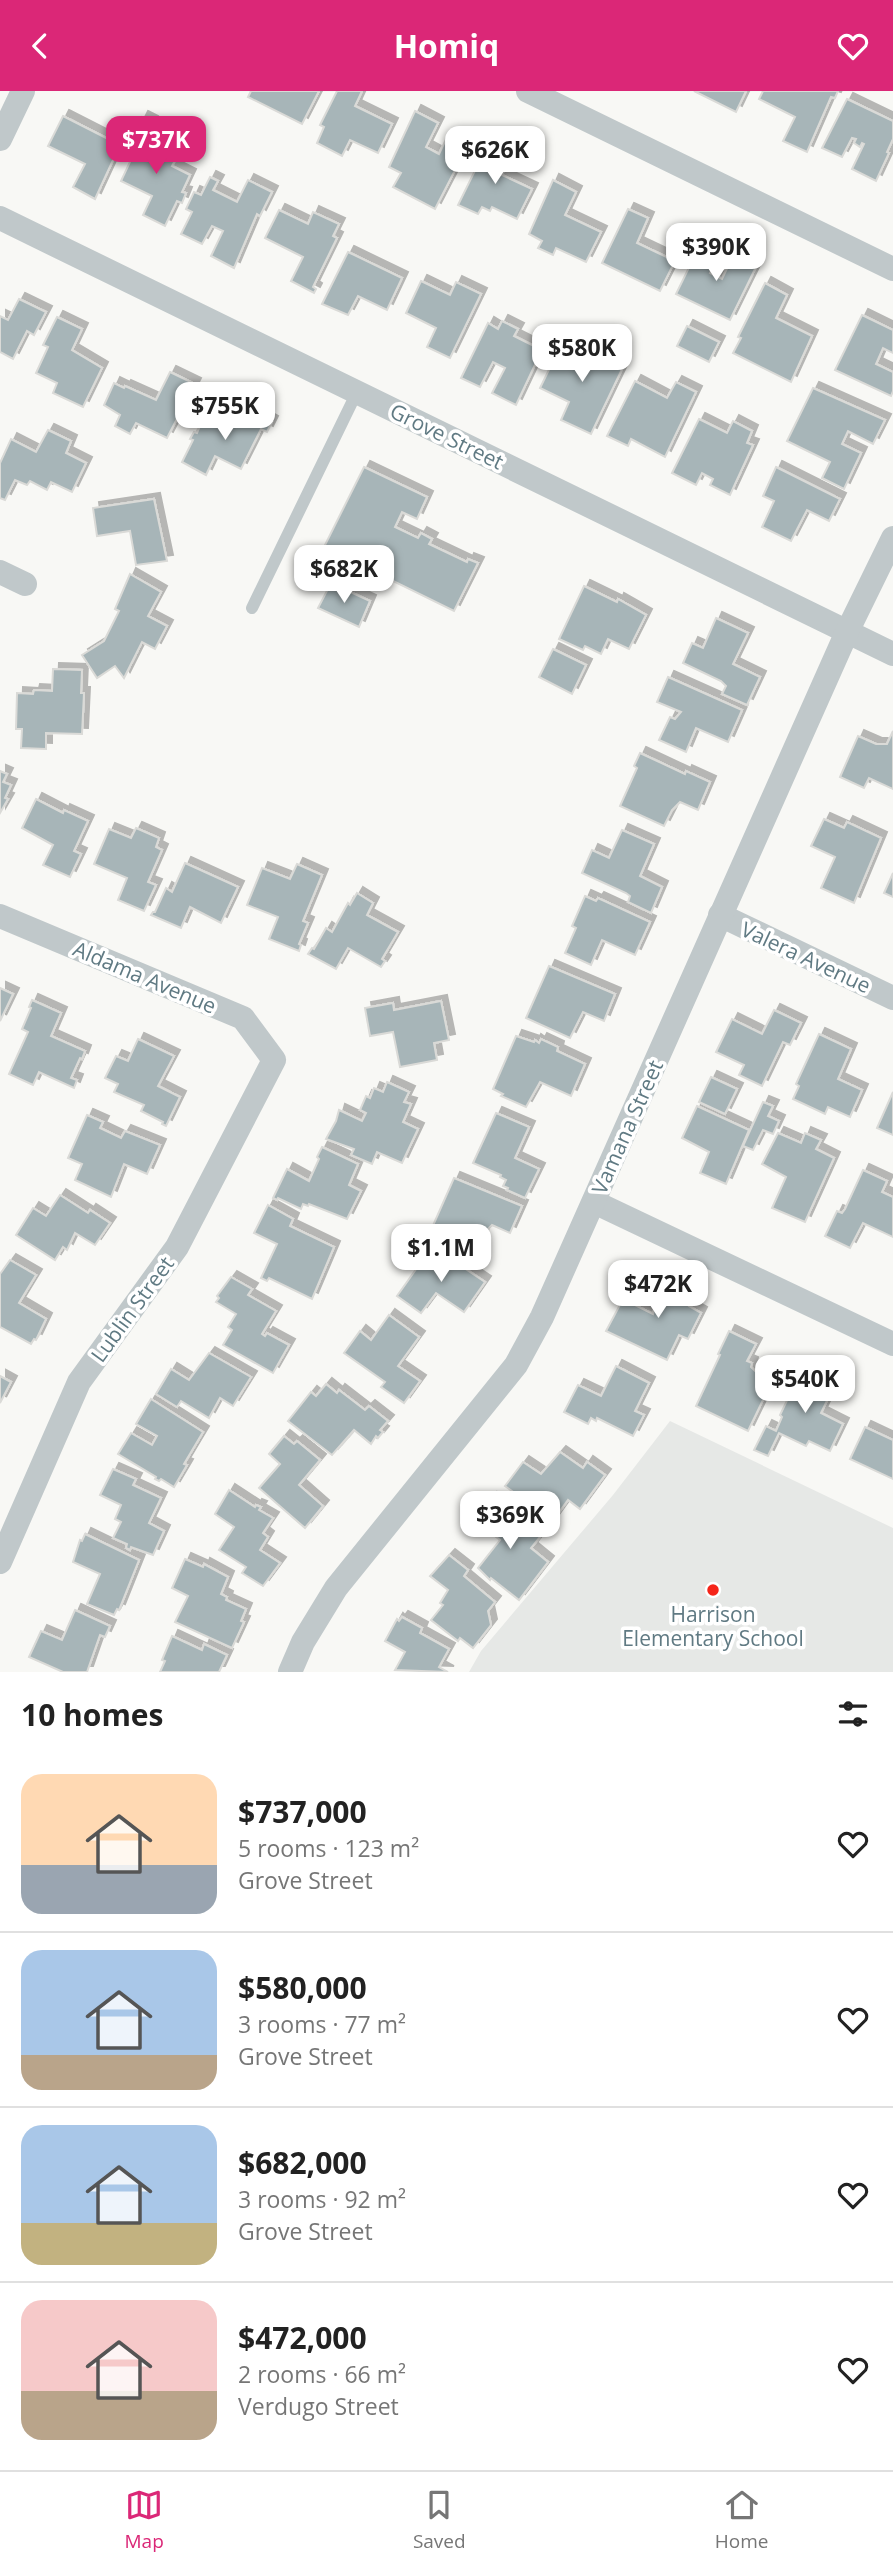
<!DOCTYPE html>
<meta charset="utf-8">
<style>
body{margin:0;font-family:"Open Sans",sans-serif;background:#f2f2f2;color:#222;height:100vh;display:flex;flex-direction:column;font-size:26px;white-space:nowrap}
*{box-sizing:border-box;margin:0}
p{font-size:23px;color:#767676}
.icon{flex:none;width:38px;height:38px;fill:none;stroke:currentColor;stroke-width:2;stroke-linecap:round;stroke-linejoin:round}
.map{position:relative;height:1581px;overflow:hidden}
.drawer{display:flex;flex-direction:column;background:#fff;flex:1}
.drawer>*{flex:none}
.price{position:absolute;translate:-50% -60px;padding:0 16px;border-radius:14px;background:#fff;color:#222;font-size:23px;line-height:46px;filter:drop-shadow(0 2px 4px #0008)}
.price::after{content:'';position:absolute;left:50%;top:42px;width:21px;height:16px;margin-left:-10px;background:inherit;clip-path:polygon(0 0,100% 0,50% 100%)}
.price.current{background:#db2777;color:#fff}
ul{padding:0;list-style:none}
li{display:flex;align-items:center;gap:21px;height:175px;padding:0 21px}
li+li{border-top:2px solid #e0e0e0}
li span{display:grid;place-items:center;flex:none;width:196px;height:140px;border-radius:21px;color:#555}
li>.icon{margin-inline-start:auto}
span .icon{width:84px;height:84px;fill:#fffc;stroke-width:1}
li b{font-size:30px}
h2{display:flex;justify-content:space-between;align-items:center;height:84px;padding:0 21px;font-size:30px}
header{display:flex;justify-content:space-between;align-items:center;height:91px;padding:0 21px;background:#db2777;color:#fff;font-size:32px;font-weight:700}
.tab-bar{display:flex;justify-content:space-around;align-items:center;height:98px;border-top:2px solid #e0e0e0;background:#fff;font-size:19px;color:#767676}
.tab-bar a{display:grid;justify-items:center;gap:4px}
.tab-bar .current{color:#db2777}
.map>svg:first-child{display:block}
.built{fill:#e6e8e6}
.building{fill:#a7b5b8;stroke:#dadad7;stroke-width:2;filter:url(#shadow)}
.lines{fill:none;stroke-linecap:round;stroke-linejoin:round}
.lane{stroke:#c0c8ca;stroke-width:12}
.street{stroke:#c0c8ca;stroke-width:24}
.poi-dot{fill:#f52419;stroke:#fff;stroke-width:2.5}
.labels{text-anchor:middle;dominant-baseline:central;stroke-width:7;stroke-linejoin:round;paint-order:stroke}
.street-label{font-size:21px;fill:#607a83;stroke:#fff}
.poi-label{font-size:21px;fill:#607a83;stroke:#fff}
</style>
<header><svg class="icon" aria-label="back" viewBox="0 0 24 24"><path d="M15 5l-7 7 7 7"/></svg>Homiq<svg class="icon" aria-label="heart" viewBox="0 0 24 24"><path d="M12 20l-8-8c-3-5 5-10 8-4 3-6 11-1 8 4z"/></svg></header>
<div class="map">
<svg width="893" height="1581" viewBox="0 0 893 1581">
<defs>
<filter id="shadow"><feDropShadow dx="6" dy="-6" stdDeviation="0" flood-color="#0004"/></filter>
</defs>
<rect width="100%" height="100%" fill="#f8f8f5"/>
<polygon class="built" points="670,1330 893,1437 893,1581 469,1581 481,1560 613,1404"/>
<g class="building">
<polygon points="251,0 319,0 302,33 248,6"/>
<polygon points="337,0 362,0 355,15 392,33 378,62 350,49 342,65 317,52 324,36 320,34"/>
<polygon points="694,0 746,0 736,21"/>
<polygon points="763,0 838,0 835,7 831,6 807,61 783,50 795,26 759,8"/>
<polygon points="847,8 893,30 893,48 887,61 889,62 876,90 852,78 864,53 862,52 860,56 854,52 856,48 852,47 842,66 822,57"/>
<polygon points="415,20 438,32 426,56 439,63 448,44 468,54 435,118 393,96 401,82 389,76"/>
<polygon points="63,25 120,54 95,108 73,96 85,73 48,55"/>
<polygon points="142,26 152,31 139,59 155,67 163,52 180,60 172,75 190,84 182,101 186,102 182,112 177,110 165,135 143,124 152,105 121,90 136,58 128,54"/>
<polygon points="489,51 512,62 502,84 532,98 517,128 492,116 490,120 482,116 478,123 458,114"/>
<polygon points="210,86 218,90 213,99 237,111 248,89 272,101 260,125 257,123 234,177 211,165 223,140 212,135 202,153 181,143 192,121 186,118 194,101 201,104"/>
<polygon points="553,89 576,101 565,124 601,141 586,171 556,157 553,164 538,157 542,150 529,143"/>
<polygon points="628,118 648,127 637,152 675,170 660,200 602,172"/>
<polygon points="279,119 308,133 313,121 339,133 333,145 337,147 313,196 316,198 314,202 291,190 303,166 265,147"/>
<polygon points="700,154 719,163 710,182 722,188 734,163 757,174 730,229 676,203"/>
<polygon points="348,161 402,187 387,219 358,205 348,224 322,213"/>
<polygon points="421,190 450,204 456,191 481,203 450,267 427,256 436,237 406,222"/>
<polygon points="765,192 787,204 776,227 812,245 791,291 733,262 741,247 738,246"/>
<polygon points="19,208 46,221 34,244 27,240 13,268 0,261 0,225 8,229"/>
<polygon points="862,224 893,239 893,262 883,257 876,273 893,281 893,300 891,305 835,279"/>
<polygon points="57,226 82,238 72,259 102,277 83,316 53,302 57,292 36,282 48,256 43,254"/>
<polygon points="502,230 518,238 514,245 542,259 516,314 492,302 505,277 493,271 480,296 461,287 488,232 498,238"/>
<polygon points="687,235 719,251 709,271 677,255"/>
<polygon points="581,252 624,274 591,343 561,329 569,311 540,297 561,254 577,261"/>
<polygon points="170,281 195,293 167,347 136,332 130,343 115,335 120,324 104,314 114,292 124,297 125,295 156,309"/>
<polygon points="635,290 667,307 676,291 696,301 665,366 631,348 628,355 607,345"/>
<polygon points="813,297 885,329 873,353 848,340 842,353 861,362 844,398 822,387 830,371 787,350"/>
<polygon points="246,316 272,331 267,341 261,338 241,378 215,365 206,384 182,371 193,349 190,348 194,341 197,342 203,328 226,340 230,334 236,336"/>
<polygon points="699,328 727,342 733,330 752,340 747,352 753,354 730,404 710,394 713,388 702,382 696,394 672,382"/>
<polygon points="48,339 71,350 66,362 86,372 72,401 51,391 47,399 30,390 27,394 15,389 5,409 0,407 0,372 11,348 36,361"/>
<polygon points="364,376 427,406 417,428 402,421 395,436 418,447 421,442 432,448 429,453 467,471 468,468 478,472 454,520 324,456"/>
<polygon points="776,376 840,408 829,430 807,419 791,450 762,436 774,410 763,405"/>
<polygon points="154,408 167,470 136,474 130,440 97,445 93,417"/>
<polygon points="130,483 161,501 148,525 167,535 155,558 142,551 124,587 115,575 97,587 82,564 104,550 119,520 115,518"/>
<polygon points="331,492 370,510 359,536 318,517"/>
<polygon points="584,495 617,511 618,508 646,524 629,558 608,548 601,563 585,555 583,559 559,548"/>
<polygon points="716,527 748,542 733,573 760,586 747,614 722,603 726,595 721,590 683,572 692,552 703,557"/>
<polygon points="553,558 586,574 572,603 539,586"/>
<polygon points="53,578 82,579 81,602 84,602 82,643 46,642 46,658 21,657 22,638 16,638 17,602 33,603 34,599 52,600"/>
<polygon points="668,586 742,619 728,651 696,637 686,661 659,649 670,626 675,628 681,621 657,611"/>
<polygon points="893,640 893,698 869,687 864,697 840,686 858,645 876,653 887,653"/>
<polygon points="640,662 685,683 686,680 710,691 698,719 680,711 672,719 664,735 620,715 637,677 634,675"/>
<polygon points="0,680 7,683 3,691 11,694 5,707 8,708 0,722"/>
<polygon points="36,708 63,722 64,719 88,730 74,760 81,763 70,786 43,774 53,754 22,737"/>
<polygon points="824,728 844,737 847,731 881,747 854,812 821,797 835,766 811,755"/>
<polygon points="136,737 159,747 156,756 162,759 148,791 156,794 144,820 118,809 127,787 94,773 109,738 131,747"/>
<polygon points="622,739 654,753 640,785 662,796 651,822 628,811 630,805 626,802 582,782 592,759 609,767"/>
<polygon points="185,772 238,796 221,832 190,816 181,837 151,824 153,821 155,821 166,797 172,801"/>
<polygon points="297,773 322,784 303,830 308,832 299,853 301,854 299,860 269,848 278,826 247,814 262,777 290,788"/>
<polygon points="893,782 893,806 884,802"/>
<polygon points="357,802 373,812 367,824 398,841 382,868 385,870 381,876 348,857 336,878 308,863 312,857 314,858 326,837 332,841 348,812 350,814"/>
<polygon points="585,805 596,810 598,807 650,831 635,864 602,849 591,874 565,862 576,837 572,835"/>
<polygon points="549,875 615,903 604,930 583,921 570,947 526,927"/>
<polygon points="0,897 13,903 0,930"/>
<polygon points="32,909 61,922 51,945 85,960 82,968 80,967 71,987 77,989 74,997 39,981 33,994 9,983 28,941 22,938 31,917 29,916"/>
<polygon points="441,910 449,949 434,952 437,969 400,976 393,941 370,945 365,917 393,912 394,919"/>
<polygon points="774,919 801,932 790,954 783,951 762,995 739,984 744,974 716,961 732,928 762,943"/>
<polygon points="819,943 851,958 838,988 862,999 850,1026 828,1016 825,1023 793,1008 799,995 796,993"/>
<polygon points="516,945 534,951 535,949 539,952 541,948 558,956 557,960 585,973 571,1005 540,991 526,1016 501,1005 503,1003 493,998"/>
<polygon points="138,948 174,965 158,995 180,1006 166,1035 162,1033 163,1031 141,1020 144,1014 114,1001 118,993 105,987 116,965 128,970"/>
<polygon points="711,986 737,998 725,1023 699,1011"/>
<polygon points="387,991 409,1001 404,1011 411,1013 403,1031 418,1038 402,1072 377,1061 372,1073 351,1064 354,1058 326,1048 336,1030 339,1019 362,1030 366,1022 360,1019 366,1005 370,1007 374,997 383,1001"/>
<polygon points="893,1001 893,1044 877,1037"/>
<polygon points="763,1011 773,1015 768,1025 779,1030 773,1043 763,1039 753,1059 743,1055"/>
<polygon points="697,1015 749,1039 726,1093 700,1082 709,1061 682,1047"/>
<polygon points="496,1022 529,1036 515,1067 539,1078 525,1107 507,1099 508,1097 503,1095 506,1089 500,1086 501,1084 473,1072"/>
<polygon points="87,1024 103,1031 100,1037 121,1047 125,1040 160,1054 147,1083 124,1073 111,1106 75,1089 82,1073 68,1067"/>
<polygon points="778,1042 801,1052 805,1042 821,1049 816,1058 834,1067 805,1131 772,1117 786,1086 762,1073"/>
<polygon points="322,1056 358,1073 349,1094 361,1100 347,1128 309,1113 308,1115 303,1113 301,1118 278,1107 277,1109 273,1107 287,1078 309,1090 319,1068 317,1066"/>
<polygon points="863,1079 887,1090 882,1101 893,1106 893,1146 863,1132 850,1157 825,1145 837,1120 842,1122 845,1118"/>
<polygon points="454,1087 522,1115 510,1142 492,1134 483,1143 476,1159 431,1139"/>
<polygon points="60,1104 88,1122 90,1119 110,1132 95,1154 75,1142 67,1159 63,1156 55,1169 16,1144 33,1117 46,1125"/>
<polygon points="268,1114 293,1128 290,1135 334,1156 312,1208 269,1187 267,1190 261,1187 277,1153 254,1142"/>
<polygon points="439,1160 485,1191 464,1221 436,1202 421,1222 397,1205 424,1167 431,1172"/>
<polygon points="10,1169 36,1184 19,1212 46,1228 36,1249 34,1248 31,1253 0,1236 0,1183"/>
<polygon points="674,1184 698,1196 689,1215 701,1222 688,1248 679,1244 667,1269 606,1240 623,1208 653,1223 654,1219 656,1220"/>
<polygon points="231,1186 252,1198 248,1204 276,1220 262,1243 265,1245 267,1242 289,1254 273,1282 223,1254 232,1239 228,1236 236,1223 216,1211 219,1207 217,1205"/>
<polygon points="389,1224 419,1246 398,1275 420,1290 404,1312 381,1296 385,1291 344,1262 360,1240 371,1249"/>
<polygon points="729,1240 756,1253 747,1270 752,1272 751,1276 755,1280 773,1288 748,1340 696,1315 720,1264 718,1263"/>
<polygon points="209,1262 251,1286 233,1315 220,1307 209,1327 181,1310 177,1316 156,1303 171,1278 189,1289"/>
<polygon points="616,1275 649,1292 635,1320 644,1324 633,1345 597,1327 596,1330 591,1327 588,1333 564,1321 578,1294 601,1305"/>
<polygon points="803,1276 836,1291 821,1322 843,1333 830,1360 809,1350 806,1355 779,1342 768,1365 754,1359 766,1335 776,1340 782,1326 780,1324"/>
<polygon points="0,1285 11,1291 0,1312"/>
<polygon points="326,1293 337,1302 339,1299 365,1319 369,1315 388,1330 380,1339 383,1341 378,1347 376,1345 371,1353 354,1339 332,1364 288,1330 311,1301 316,1305"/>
<polygon points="151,1308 203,1341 184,1373 187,1374 174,1396 161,1388 159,1390 155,1388 156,1386 118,1363 131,1342 152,1354 157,1345 136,1333"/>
<polygon points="865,1336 893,1349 893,1388 850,1368"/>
<polygon points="284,1345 294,1353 297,1350 320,1369 299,1394 323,1415 305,1437 259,1397 280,1373 269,1363"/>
<polygon points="560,1361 583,1377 587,1371 605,1384 580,1418 568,1409 554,1428 549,1424 543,1433 522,1418 529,1409 525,1406 523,1408 505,1395 523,1371 541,1383"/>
<polygon points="113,1378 136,1388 133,1394 161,1407 149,1432 164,1440 153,1464 131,1456 130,1459 126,1457 127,1453 113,1447 121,1431 115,1428 121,1414 100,1404"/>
<polygon points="229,1399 255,1416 256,1414 261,1416 259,1419 273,1427 263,1442 268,1446 260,1459 280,1472 263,1495 242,1482 246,1476 219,1459 234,1436 215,1423"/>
<polygon points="491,1407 532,1440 534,1438 540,1442 540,1446 531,1457 548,1471 519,1509 491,1487 490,1489 478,1477 500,1449 474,1429"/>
<polygon points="85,1443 139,1469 119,1519 117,1518 114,1524 87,1513 100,1483 73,1471 80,1449 82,1450"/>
<polygon points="449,1464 468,1479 464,1485 495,1511 488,1520 491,1534 473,1557 460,1547 458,1550 431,1529 443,1514 440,1512 448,1499 430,1485"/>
<polygon points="185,1468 203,1476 204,1473 228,1486 221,1503 227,1506 226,1509 246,1518 241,1530 244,1531 232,1557 175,1531 188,1505 172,1497"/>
<polygon points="75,1519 110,1535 105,1546 100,1544 87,1581 63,1581 29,1566 41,1540 62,1549"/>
<polygon points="402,1526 422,1537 420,1542 449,1558 439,1576 448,1581 395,1579 405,1561 385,1550 397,1528 399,1530"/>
<polygon points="172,1545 202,1559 204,1553 227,1564 219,1581 160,1581 165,1570 162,1569"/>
</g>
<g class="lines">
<polyline class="lane" points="252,517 357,301"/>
<g class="street">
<polyline points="528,0 893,178"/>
<polyline points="0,48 23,0"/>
<polyline points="0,127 893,563"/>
<polyline points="0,481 25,493"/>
<polyline points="720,824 893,907"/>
<polyline points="0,825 243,927 274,969 177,1156 79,1291 0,1471"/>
<polyline points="594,1111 893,1253"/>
<polyline points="290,1581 303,1551 336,1497 516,1274 542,1226 847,541 893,447"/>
</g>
</g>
<circle class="poi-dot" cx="713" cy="1499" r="7"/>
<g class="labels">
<g class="street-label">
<text transform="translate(447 345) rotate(26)">Grove Street</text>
<text transform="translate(806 866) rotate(25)">Valera Avenue</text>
<text transform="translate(145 886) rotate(23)">Aldama Avenue</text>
<text transform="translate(627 1036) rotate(-66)">Vamana Street</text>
<text transform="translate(132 1218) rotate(-54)">Lublin Street</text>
</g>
<g class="poi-label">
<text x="713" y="1523">Harrison<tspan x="713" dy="24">Elementary School</tspan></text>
</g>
</g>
</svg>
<b class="price current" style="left:156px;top:85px">$737K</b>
<b class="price" style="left:495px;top:95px">$626K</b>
<b class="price" style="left:716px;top:192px">$390K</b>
<b class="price" style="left:582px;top:293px">$580K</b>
<b class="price" style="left:225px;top:351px">$755K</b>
<b class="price" style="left:344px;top:514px">$682K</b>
<b class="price" style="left:441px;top:1193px">$1.1M</b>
<b class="price" style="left:658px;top:1229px">$472K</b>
<b class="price" style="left:805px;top:1324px">$540K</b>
<b class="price" style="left:510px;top:1460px">$369K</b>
</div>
<section class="drawer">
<h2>10 homes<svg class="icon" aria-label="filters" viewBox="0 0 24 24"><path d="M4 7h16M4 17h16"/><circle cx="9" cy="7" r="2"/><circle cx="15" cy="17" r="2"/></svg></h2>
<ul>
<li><span style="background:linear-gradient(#ffd9b3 65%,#9aa5b1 0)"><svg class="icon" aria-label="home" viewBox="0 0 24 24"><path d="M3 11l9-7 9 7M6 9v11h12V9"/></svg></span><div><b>$737,000</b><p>5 rooms · 123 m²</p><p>Grove Street</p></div><svg class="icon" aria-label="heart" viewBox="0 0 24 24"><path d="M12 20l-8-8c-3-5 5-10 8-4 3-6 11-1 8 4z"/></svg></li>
<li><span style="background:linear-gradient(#a9c7e8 75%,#b9a48a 0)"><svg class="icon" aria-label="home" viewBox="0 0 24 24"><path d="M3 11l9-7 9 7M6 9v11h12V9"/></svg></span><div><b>$580,000</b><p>3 rooms · 77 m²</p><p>Grove Street</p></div><svg class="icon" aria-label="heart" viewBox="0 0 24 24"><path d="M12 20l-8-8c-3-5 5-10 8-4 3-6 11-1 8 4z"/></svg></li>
<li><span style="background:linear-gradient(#a9c7e8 70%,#c2b280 0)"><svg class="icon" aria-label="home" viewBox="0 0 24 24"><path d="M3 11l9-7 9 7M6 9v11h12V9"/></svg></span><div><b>$682,000</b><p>3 rooms · 92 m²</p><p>Grove Street</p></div><svg class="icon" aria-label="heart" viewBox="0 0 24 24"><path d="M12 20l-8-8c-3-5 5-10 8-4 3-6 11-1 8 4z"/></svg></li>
<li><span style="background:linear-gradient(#f6c9c9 65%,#b9a48a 0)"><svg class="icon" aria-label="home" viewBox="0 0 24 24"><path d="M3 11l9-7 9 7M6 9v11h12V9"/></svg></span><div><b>$472,000</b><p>2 rooms · 66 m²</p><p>Verdugo Street</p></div><svg class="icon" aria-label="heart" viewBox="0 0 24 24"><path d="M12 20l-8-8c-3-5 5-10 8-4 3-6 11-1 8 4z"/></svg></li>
</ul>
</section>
<nav class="tab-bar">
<a class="current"><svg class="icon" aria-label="map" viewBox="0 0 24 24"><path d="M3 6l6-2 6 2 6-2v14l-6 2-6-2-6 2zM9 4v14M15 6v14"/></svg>Map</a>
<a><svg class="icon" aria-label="saved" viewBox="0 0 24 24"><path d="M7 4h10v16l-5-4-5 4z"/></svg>Saved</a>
<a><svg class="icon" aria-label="home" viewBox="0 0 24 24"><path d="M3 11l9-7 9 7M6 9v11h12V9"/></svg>Home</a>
</nav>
